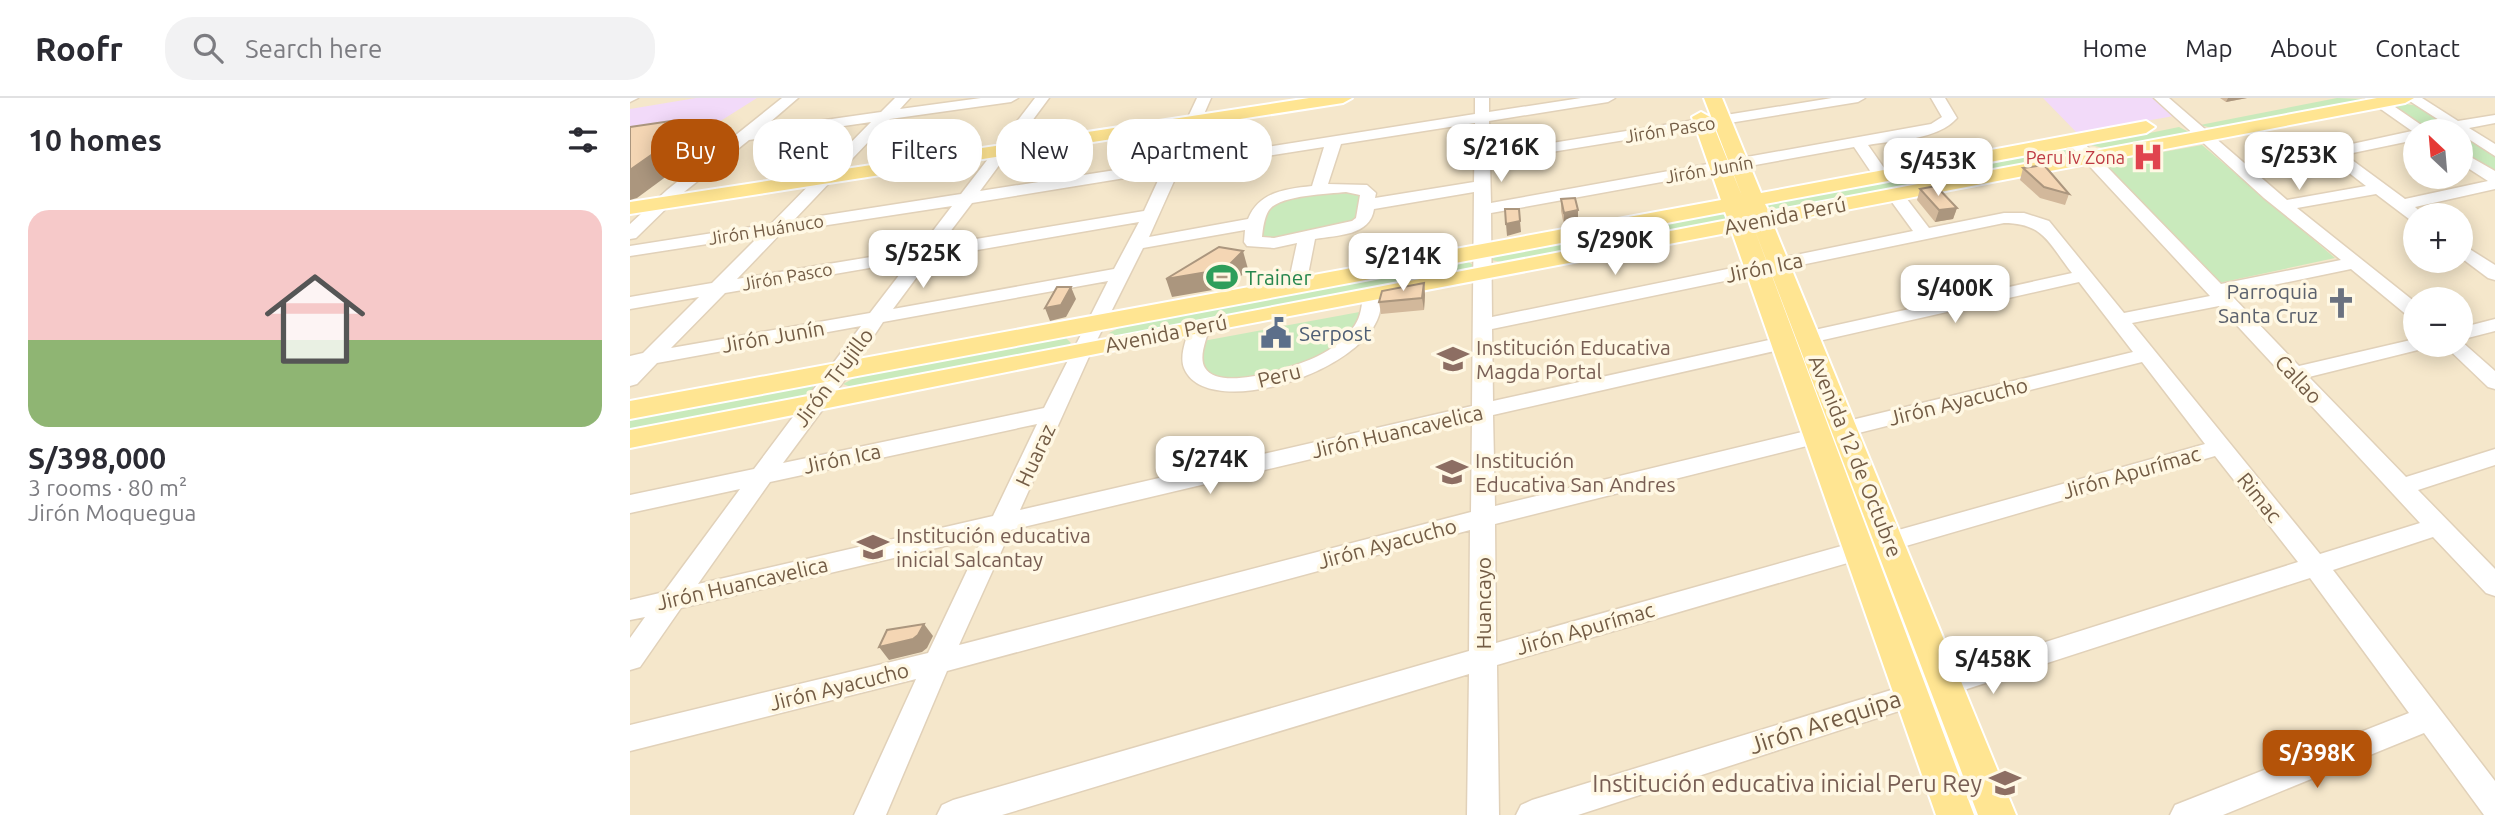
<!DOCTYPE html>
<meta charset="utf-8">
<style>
body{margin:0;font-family:Ubuntu,sans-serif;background:#f2f2f3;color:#2b2b33;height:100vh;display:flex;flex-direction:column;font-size:26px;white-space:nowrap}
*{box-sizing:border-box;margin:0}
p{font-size:23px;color:#7c7c81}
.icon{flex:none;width:38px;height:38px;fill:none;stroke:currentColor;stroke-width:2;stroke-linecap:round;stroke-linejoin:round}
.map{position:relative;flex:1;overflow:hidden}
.panel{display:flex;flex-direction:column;background:#fff;width:630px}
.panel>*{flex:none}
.guide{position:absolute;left:21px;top:21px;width:665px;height:63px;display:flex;gap:14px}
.needle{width:46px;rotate:334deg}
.buttons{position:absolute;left:1773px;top:21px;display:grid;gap:14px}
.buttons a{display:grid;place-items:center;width:70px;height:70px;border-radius:50%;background:#fff;box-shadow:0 4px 18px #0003;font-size:35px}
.price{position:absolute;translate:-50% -60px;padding:0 16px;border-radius:14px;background:#fff;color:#222;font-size:23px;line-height:46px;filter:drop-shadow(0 2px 4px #0008)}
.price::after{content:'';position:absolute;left:50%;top:42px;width:21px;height:16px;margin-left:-10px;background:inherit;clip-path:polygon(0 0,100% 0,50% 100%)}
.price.selected{background:#b45309;color:#fff}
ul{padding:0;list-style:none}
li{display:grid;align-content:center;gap:14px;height:371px;padding:0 28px}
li+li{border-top:2px solid #e1e1e2}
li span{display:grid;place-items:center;height:217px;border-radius:21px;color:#555}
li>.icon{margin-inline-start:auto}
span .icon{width:126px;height:126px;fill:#fffc;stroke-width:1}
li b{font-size:30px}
h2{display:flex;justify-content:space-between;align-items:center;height:84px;padding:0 28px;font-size:30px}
.tag{padding:0 24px;border-radius:28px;background:#fff;box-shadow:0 4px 18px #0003;font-size:24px;line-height:63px}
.tag.selected{background:#b45309;color:#fff}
header{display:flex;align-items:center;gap:42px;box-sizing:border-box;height:98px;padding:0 35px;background:#fff;border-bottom:2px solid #e1e1e2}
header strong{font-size:33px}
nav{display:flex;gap:38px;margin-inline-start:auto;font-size:24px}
.search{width:490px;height:63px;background:#f2f2f3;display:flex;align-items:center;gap:18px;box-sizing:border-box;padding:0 24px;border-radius:28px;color:#7c7c81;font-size:26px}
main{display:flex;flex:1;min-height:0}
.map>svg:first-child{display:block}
.residential{fill:#f5e7cb;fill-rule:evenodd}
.education{fill:#f2daf9}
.green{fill:#c9eabc}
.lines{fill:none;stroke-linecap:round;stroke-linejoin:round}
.minor-casing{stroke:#e1d1b9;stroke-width:3}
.major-casing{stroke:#fff;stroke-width:4}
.minor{fill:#fff;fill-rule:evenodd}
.major{fill:#ffe592;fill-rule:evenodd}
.wall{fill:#d2b89b}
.shaded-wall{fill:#ab967e}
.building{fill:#f4d6b4;stroke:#ab967e;stroke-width:2}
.labels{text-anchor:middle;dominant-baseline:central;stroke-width:7;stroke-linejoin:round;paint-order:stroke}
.far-street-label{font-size:18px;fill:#735c45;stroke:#fff8e4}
.far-health-label{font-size:18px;fill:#be3a42;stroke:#fff8e4;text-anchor:end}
.street-label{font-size:21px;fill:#735c45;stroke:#fff8e4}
.leisure-label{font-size:21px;fill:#27864d;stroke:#fff8e4;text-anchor:start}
.worship-label{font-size:21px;fill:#5b616d;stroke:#fff8e4;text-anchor:end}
.service-label{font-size:21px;fill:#4e5e75;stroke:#fff8e4;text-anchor:start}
.education-label{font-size:21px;fill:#785e54;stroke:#fff8e4;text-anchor:start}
.near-street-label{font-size:24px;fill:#735c45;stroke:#fff8e4}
.near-education-label{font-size:24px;fill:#785e54;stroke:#fff8e4;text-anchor:end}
</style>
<header>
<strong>Roofr</strong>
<div class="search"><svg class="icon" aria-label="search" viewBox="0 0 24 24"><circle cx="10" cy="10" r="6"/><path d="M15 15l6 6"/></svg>Search here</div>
<nav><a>Home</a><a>Map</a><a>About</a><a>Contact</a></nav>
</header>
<main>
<section class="panel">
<h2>10 homes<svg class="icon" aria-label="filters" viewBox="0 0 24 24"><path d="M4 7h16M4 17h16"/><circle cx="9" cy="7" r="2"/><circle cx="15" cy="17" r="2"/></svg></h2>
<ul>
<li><span style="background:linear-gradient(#f6c9c9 60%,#8fb573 0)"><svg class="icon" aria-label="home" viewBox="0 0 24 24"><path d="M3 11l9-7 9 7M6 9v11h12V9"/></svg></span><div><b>S/398,000</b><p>3 rooms · 80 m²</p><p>Jirón Moquegua</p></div></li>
</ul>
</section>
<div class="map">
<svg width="1865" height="717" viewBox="0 0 1865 717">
<rect width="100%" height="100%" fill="#fdf5dd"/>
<path class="residential" d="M0,0H1865V717H0ZM1785,33H1830V79H1785ZM1785,117H1830V163H1785ZM1785,201H1830V247H1785Z"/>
<g class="education">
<polygon points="66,0 127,0 81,29 47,34 0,51 0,11"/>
<polygon points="1413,0 1523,0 1544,18 1447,35"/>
</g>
<g class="green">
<polygon points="1707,0 1734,1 1582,30 1570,27"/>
<polygon points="1769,5 1789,8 1830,33 1797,33 1762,11 1762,6"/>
<polygon points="1549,29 1559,34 1473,50 1461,47"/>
<polygon points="1830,33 1865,55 1865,77 1831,55"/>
<polygon points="1572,47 1705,160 1589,185 1472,65"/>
<polygon points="1439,50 1449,55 1147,111 1136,109 1142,104"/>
<polygon points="724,92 730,93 726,122 635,142 629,141 641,108 647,103"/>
<polygon points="1092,116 1099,119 1097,124 872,164 861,162 869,156"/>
<polygon points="837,163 843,167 839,172 490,239 479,235 491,229"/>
<polygon points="735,213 730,228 688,265 614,284 576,276 568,262 573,243"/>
<polygon points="436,240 441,245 433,251 224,290 213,286 228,278"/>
<polygon points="182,286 185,292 177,299 0,333 0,321"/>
</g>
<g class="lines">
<defs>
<g id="minor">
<polygon points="0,0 8,0 0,4"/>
<path d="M152,0H168L132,31L251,14L265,0H280L270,11L351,0H388L381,4L260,21L164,122L331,96L405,0H419L350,93L537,64L567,0H581L554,62L845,16V0H859V14L951,0H985L978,4L859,23L860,55L1202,0H1235L1228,4L860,64L861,105L1301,26L1312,19L1301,0H1315L1327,20C1308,42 1266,42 1238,47L1259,77L1251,82L1245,80L1224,49L861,115L862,219L1283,133L1256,96L1264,91L1270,92L1299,130L1374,115H1394L1419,123L1494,215L1580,198L1438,45L1435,42L1438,39H1448L1591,186L1711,162L1634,100L1524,0H1539L1657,102L1736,88L1705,64L1702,56L1708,49L1782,33L1735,0H1752L1800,33H1785V42L1718,56V59L1775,101L1858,83L1830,65V53L1865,73V91L1785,109L1794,117H1785V122L1779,121L1746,96L1667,110L1785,204V220L1778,218L1721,171L1600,196L1669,268L1785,241V247H1795L1792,251L1679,279L1776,379L1865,351V367L1788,392L1865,471V498L1856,495L1803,439L1703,472L1865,683V717H1854L1794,635L1593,717H1540L1545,707L1779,615L1680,480L948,717H886L891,707L902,702L1346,566L1668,464L1585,358L867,567L869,717H837L839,576L372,717H307L312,707L323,702L839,553L840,432L317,573L256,717H224L286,581L0,653V627L298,555L353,439L51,510L10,569L0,572V540L15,519L0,522V502L34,494L110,391L0,415V397L124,371L231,228L27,265L7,286L0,288V258L13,255L69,199L0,211V199L82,185L129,138L0,158V148L141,126L241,24L119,42L49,98L6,140L0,141V126L37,92ZM845,25L844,84L745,100L746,95L737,87L698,86L711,46ZM694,49L682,88C655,91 629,94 618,121L519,139L549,72ZM532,74L514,113L310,147L342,105ZM716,94L730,97L726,120L722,123L644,140L632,139C633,130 634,120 639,112C650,97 698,96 716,94ZM844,94L842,308L390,412L462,252L513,150L615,132L614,144L617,148L644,150L667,145L658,187L667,193L676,187L685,141C708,137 740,138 744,111ZM322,108L289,151L107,181L152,134ZM509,124L484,171L263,211L301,160ZM1374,125C1414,125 1419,146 1442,175L863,303L862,231ZM280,163L240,215L41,250L95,195ZM478,183L414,310L153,365L219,276L253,224ZM1449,184L1503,254L865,408L863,317ZM1589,208L1790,425L1690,456L1502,225ZM1512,264L1575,346L866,545L865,426ZM842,323L841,414L329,547L381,432ZM407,326L363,418L68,486L140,384Z"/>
<polygon points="1775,0 1792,0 1828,23 1865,17 1865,25 1839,30 1865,46 1865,58"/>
<polygon points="1830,145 1865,167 1865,182 1858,180 1830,159"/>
<path d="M742,190L749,192C753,198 752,205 750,213C738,274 576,325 554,270C549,257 557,240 560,228L570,222L580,228C577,240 568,259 575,270C590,295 668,268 688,258C702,251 716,241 725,227C731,218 732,207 733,196Z"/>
<polygon points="1865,221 1865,233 1830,242 1830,230"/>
<polygon points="1831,243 1865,273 1865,291 1858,289 1814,247 1830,247"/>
</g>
<g id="major">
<polygon points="679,0 722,0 713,5 0,116 0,104"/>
<polygon points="1074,0 1092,0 1131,95 1516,23 1525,29 1516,35 1135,106 1139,114 1747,0 1784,0 1775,5 1143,126 1386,717 1348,717 1124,130 1344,717 1306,717 1102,134 570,235 0,350 0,332 1098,122 1095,114 0,321 0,303 1091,102 1062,19 1071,14 1080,19 1112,98"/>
</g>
</defs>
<use href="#minor" class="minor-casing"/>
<use href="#major" class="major-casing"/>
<use href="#minor" class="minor"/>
<use href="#major" class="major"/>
</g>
<g class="wall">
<polygon points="1590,0 1617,0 1596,4"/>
<polygon points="1393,70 1439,96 1435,107 1410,100 1390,82"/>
<polygon points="1290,91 1327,110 1323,121 1305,124 1287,102"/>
<polygon points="931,101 948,112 948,124 934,127 931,113"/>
<polygon points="794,185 795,197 794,212 751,216 749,204"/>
</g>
<g class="shaded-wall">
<polygon points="1598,0 1617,0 1596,4"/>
<polygon points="41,23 54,45 41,75 7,100 0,102 0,72"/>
<polygon points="1327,110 1323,121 1305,124 1309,112"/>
<polygon points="948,112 948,124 934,127 934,115"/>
<polygon points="890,123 891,134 877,138 876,126"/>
<polygon points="613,153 618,171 600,189 542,199 536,181"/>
<polygon points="794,185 795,197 794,212 792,200"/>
<polygon points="441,189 446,201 436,219 420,223 415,210"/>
<polygon points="294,526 303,538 297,550 292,554 259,562 249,549"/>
</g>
<g class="building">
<polygon points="41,23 27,53 0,72 0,29"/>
<polygon points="1414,67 1439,96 1414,89 1393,70"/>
<polygon points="1306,88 1327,110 1309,112 1290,91"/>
<polygon points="945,100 948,112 934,115 931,101"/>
<polygon points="875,111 889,111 890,123 876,126"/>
<polygon points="589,149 613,153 595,171 536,181"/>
<polygon points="794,185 792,200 749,204 752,193"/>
<polygon points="427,189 441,189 431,207 415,210"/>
<polygon points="294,526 288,537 283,541 249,549 257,532"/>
</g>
<defs>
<symbol id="hospital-bare" viewBox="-9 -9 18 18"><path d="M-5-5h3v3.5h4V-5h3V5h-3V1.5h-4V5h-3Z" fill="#e0444e" stroke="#fff8e4" stroke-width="2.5" paint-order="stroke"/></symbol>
<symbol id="stadium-bare" viewBox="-9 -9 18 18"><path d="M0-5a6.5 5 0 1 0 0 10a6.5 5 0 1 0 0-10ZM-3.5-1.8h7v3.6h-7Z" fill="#2e9e5b" stroke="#fff8e4" stroke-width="2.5" paint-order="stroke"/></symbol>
<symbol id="church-bare" viewBox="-9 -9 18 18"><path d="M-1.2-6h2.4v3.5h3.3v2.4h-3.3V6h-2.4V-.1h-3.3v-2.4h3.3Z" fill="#6b7280" stroke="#fff8e4" stroke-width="2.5" paint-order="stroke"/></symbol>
<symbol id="civic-bare" viewBox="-9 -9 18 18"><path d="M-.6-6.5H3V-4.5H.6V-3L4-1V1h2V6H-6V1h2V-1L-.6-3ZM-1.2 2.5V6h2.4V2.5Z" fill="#5c6f8a" stroke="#fff8e4" stroke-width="2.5" paint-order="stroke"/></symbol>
<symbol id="school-bare" viewBox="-9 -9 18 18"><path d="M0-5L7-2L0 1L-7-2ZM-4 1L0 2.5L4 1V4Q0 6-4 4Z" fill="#8d6e63" stroke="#fff8e4" stroke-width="2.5" paint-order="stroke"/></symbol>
</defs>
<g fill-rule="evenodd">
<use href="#hospital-bare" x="1496" y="37" width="44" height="44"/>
<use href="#stadium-bare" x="570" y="157" width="44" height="44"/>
<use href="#church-bare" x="1689" y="183" width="44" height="44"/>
<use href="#civic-bare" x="624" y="213" width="44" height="44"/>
<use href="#school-bare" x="801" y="239" width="44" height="44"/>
<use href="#school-bare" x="800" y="352" width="44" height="44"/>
<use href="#school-bare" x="221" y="427" width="44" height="44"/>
<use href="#school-bare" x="1353" y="663" width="44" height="44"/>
</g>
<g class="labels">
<g class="far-street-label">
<text transform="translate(1040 31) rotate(-9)">Jirón Pasco</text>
<text transform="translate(1079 71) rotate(-10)">Jirón Junín</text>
<text transform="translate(136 131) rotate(-9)">Jirón Huánuco</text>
<text transform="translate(157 178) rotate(-10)">Jirón Pasco</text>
</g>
<g class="far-health-label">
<text x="1495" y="59">Peru Iv Zona</text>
</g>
<g class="street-label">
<text transform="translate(1155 117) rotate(-11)">Avenida Perú</text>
<text transform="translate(1134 169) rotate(-12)">Jirón Ica</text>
<text transform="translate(536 235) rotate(-11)">Avenida Perú</text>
<text transform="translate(143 238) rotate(-10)">Jirón Junín</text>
<text transform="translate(649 277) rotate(-14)">Peru</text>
<text transform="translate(203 279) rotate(-53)">Jirón Trujillo</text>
<text transform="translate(1669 281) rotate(47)">Callao</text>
<text transform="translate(1328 303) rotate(-14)">Jirón Ayacucho</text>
<text transform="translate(767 333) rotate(-13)">Jirón Huancavelica</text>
<text transform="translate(405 357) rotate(-65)">Huaraz</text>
<text transform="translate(1226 358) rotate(68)">Avenida 12 de Octubre</text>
<text transform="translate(212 360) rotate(-12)">Jirón Ica</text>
<text transform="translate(1501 374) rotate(-16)">Jirón Apurímac</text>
<text transform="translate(1630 399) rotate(51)">Rimac</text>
<text transform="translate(757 445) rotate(-15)">Jirón Ayacucho</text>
<text transform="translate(112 485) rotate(-13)">Jirón Huancavelica</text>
<text transform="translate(853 505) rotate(-90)">Huancayo</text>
<text transform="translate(955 530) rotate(-16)">Jirón Apurímac</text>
<text transform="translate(209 588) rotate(-14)">Jirón Ayacucho</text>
</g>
<g class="leisure-label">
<text x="615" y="179">Trainer</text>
</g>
<g class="worship-label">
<text x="1688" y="193">Parroquia<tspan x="1688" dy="24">Santa Cruz</tspan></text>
</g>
<g class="service-label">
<text x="669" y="235">Serpost</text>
</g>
<g class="education-label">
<text x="846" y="249">Institución Educativa<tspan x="846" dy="24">Magda Portal</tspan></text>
<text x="845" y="362">Institución<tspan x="845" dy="24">Educativa San Andres</tspan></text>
<text x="266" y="437">Institución educativa<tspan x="266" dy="24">inicial Salcantay</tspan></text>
</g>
<g class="near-street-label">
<text transform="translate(1195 624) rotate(-18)">Jirón Arequipa</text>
</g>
<g class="near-education-label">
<text x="1352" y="685">Institución educativa inicial Peru Rey</text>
</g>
</g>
</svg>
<div class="buttons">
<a><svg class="needle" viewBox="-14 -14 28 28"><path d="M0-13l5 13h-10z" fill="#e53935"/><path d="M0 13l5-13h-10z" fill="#7c7c81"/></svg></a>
<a>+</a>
<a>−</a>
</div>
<b class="price" style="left:871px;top:86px">S/216K</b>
<b class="price" style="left:1669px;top:94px">S/253K</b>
<b class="price" style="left:1308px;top:100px">S/453K</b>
<b class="price" style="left:985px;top:179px">S/290K</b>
<b class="price" style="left:293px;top:192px">S/525K</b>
<b class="price" style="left:773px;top:195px">S/214K</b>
<b class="price" style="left:1325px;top:227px">S/400K</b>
<b class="price" style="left:580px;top:398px">S/274K</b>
<b class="price" style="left:1363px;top:598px">S/458K</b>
<b class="price selected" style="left:1687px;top:692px">S/398K</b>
<div class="guide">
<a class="tag selected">Buy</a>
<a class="tag">Rent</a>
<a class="tag">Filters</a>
<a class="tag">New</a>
<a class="tag">Apartment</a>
</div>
</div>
</main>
